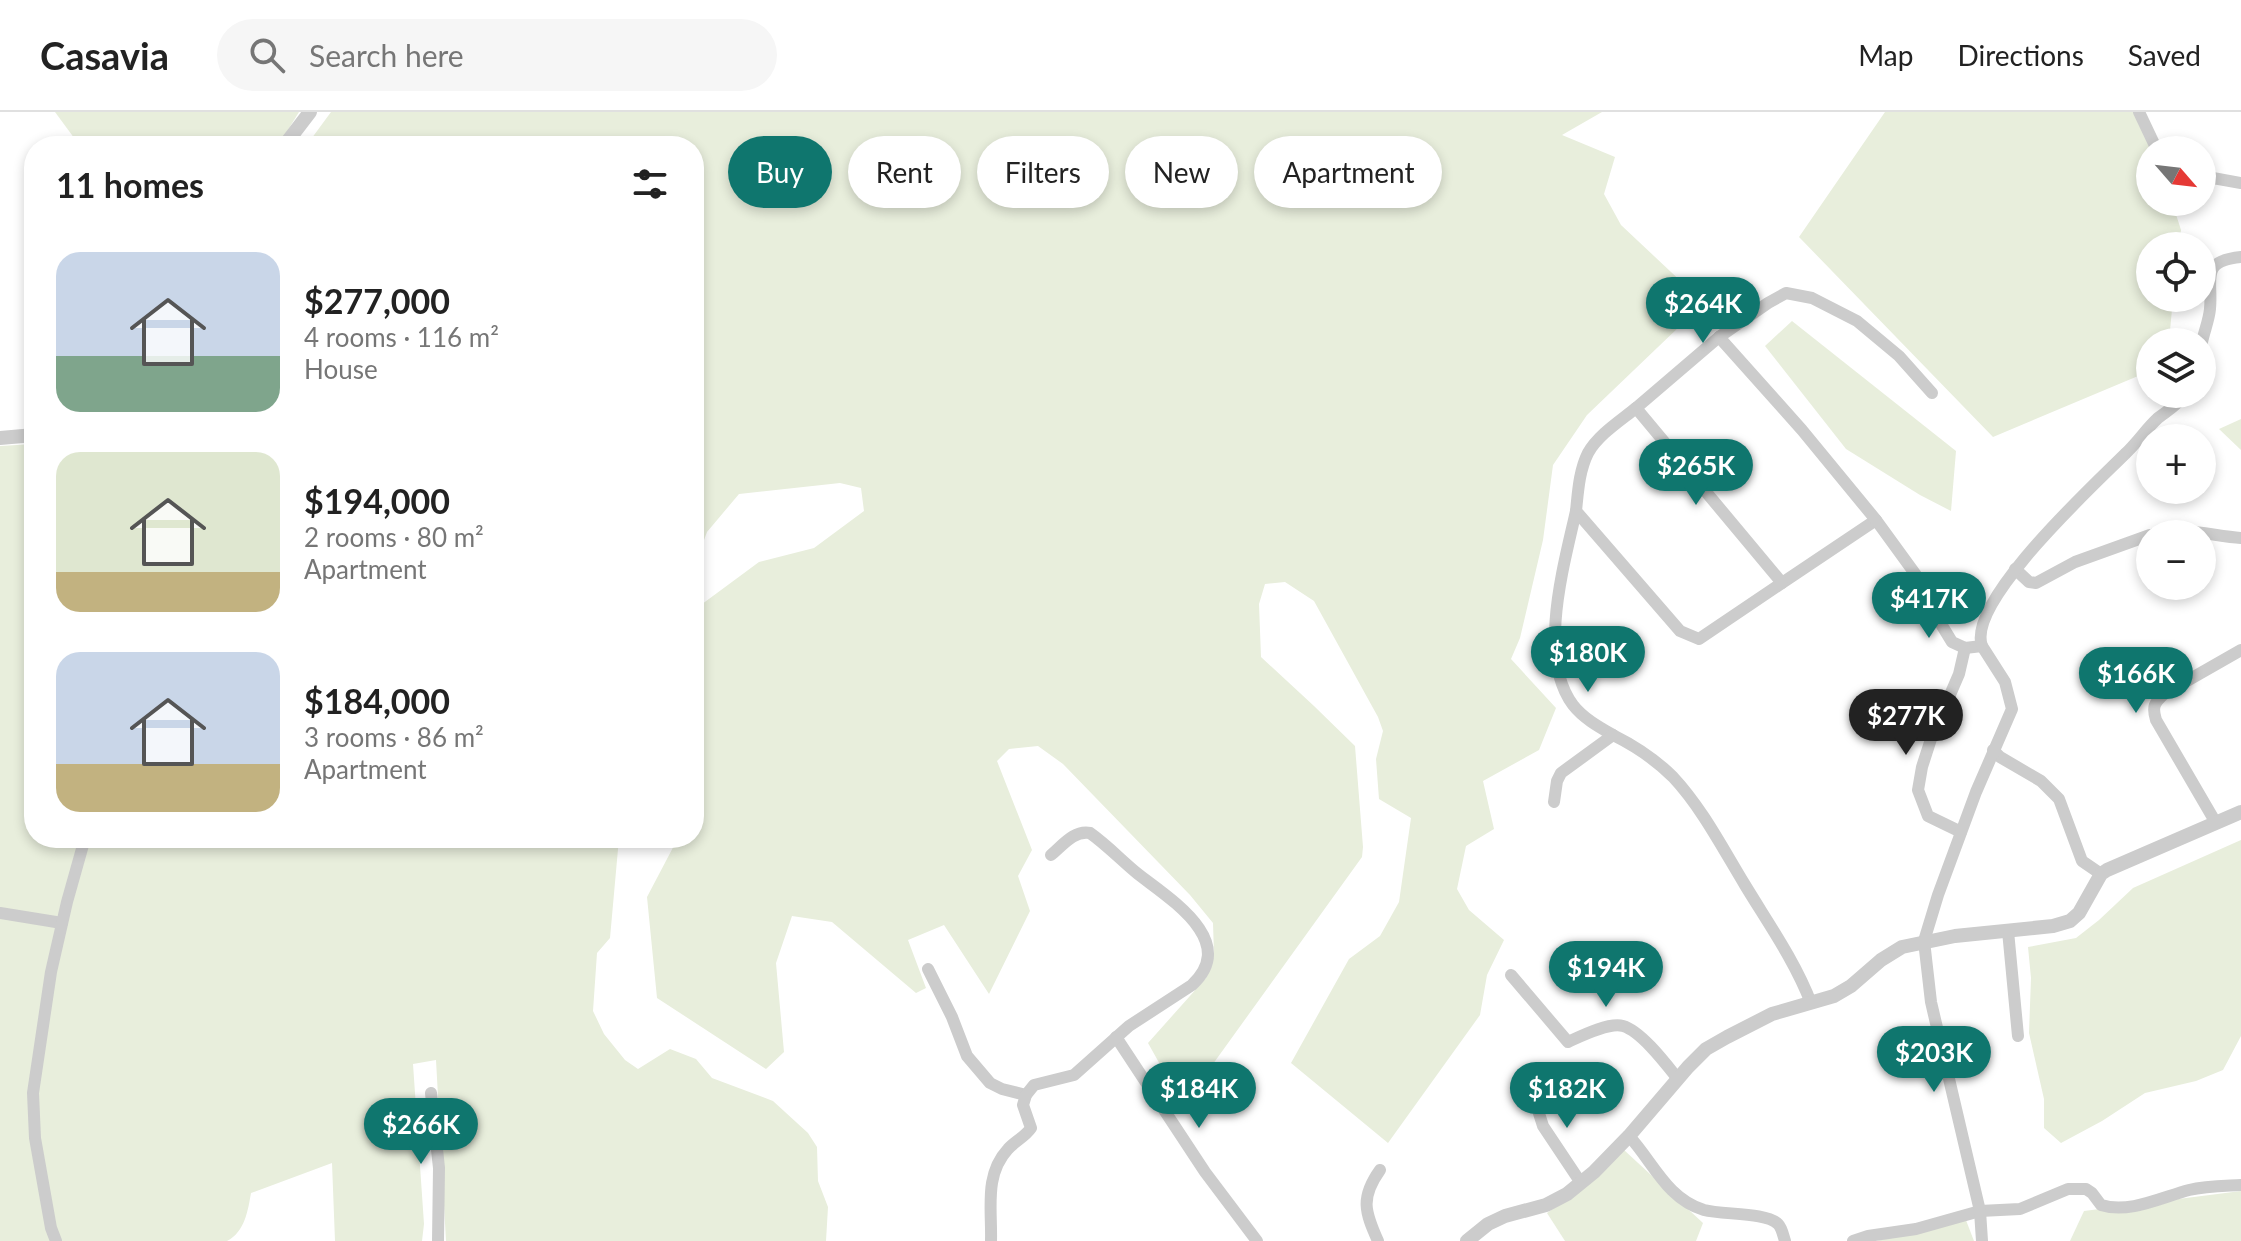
<!DOCTYPE html>
<meta charset="utf-8">
<style>
body{margin:0;font-family:Lato,sans-serif;background:#f6f6f6;color:#222;height:100vh;display:flex;flex-direction:column;font-size:30px;white-space:nowrap}
*{box-sizing:border-box;margin:0}
p{font-size:26px;color:#767676}
.icon{flex:none;width:44px;height:44px;fill:none;stroke:currentColor;stroke-width:2;stroke-linecap:round;stroke-linejoin:round}
.map{position:relative;flex:1;overflow:hidden}
.panel{position:absolute;left:24px;top:24px;width:680px;height:712px;display:flex;flex-direction:column;background:#fff;border-radius:32px;box-shadow:0 4px 12px #0003}
.panel>*{flex:none}
.hud{position:absolute;left:728px;top:24px;width:760px;height:72px;display:flex;gap:16px}
.needle{width:52px;rotate:118deg}
.fabs{position:absolute;left:2136px;top:24px;display:grid;gap:16px}
.fabs a{display:grid;place-items:center;width:80px;height:80px;border-radius:50%;background:#fff;box-shadow:0 4px 12px #0003;font-size:40px}
.price{position:absolute;translate:-50% -68px;padding:0 18px;border-radius:28px;background:#0f766e;color:#fff;font-size:26px;line-height:52px;filter:drop-shadow(0 2px 4px #0008)}
.price::after{content:'';position:absolute;left:50%;top:48px;width:24px;height:18px;margin-left:-12px;background:inherit;clip-path:polygon(0 0,100% 0,50% 100%)}
.price.active{background:#222;color:#fff}
ul{padding:0;list-style:none}
li{display:flex;align-items:center;gap:24px;height:200px;padding:0 32px}
li span{display:grid;place-items:center;flex:none;width:224px;height:160px;border-radius:24px;color:#555}
li>.icon{margin-inline-start:auto}
span .icon{width:96px;height:96px;fill:#fffc;stroke-width:1}
li b{font-size:34px}
h2{display:flex;justify-content:space-between;align-items:center;height:96px;padding:0 32px;font-size:34px}
.chip{padding:0 28px;border-radius:36px;background:#fff;box-shadow:0 4px 12px #0003;font-size:28px;line-height:72px}
.chip.active{background:#0f766e;color:#fff}
header{display:flex;align-items:center;gap:48px;box-sizing:border-box;height:112px;padding:0 40px;background:#fff;border-bottom:2px solid #e0e0e0}
header strong{font-size:38px}
nav{display:flex;gap:44px;margin-inline-start:auto;font-size:28px}
.search{width:560px;height:72px;background:#f6f6f6;display:flex;align-items:center;gap:20px;box-sizing:border-box;padding:0 28px;border-radius:44px;color:#767676;font-size:30px}
.map>svg:first-child{display:block}
.green{fill:#e8eedc}
.lines{fill:none;stroke-linecap:round;stroke-linejoin:round}
.minor{stroke:#ccc;stroke-width:12}
.tertiary{stroke:#ccc;stroke-width:14}
</style>
<header>
<strong>Casavia</strong>
<div class="search"><svg class="icon" aria-label="search" viewBox="0 0 24 24"><circle cx="10" cy="10" r="6"/><path d="M15 15l6 6"/></svg>Search here</div>
<nav><a>Map</a><a>Directions</a><a>Saved</a></nav>
</header>
<div class="map">
<svg width="2241" height="1129" viewBox="0 0 2241 1129">
<rect width="100%" height="100%" fill="#fff"/>
<g class="green">
<polygon points="55,0 299,0 278,34 80,34"/>
<polygon points="331,0 1602,0 1562,23 1615,45 1604,82 1621,113 1704,191 1587,303 1553,353 1543,428 1520,526 1511,547 1556,596 1539,638 1483,669 1494,717 1466,734 1457,777 1469,798 1504,828 1487,863 1480,903 1388,1031 1291,951 1349,847 1380,824 1399,790 1411,706 1379,687 1376,647 1383,619 1378,605 1314,489 1285,470 1265,472 1259,492 1261,545 1314,594 1355,634 1363,735 1362,745 1200,970 1176,981 1148,931 1206,866 1214,842 1213,811 1190,783 1063,652 1038,634 1009,637 997,649 1032,738 1018,764 1030,799 989,882 944,813 908,828 926,876 916,881 832,810 792,804 776,851 784,940 766,957 657,886 647,785 678,726 694,726 694,498 759,450 814,436 864,399 861,376 840,371 739,382 707,420 694,455 694,34 306,34"/>
<polygon points="1885,0 2143,0 2155,38 2150,38 2150,90 2172,90 2181,118 2179,134 2150,134 2150,186 2173,186 2169,230 2150,230 2150,259 1993,325 1799,125"/>
<polygon points="1792,209 1956,339 1951,399 1920,383 1846,337 1765,234"/>
<polygon points="2241,307 2241,338 2219,317"/>
<path d="M34,332V726H619L610,826L597,841L593,899L604,922L625,948L638,957L670,937L696,947L712,966L773,989L808,1021L817,1035L818,1069L828,1095L826,1129H446L436,948L413,952L424,1112L422,1129H335L332,1051L251,1081C248,1098 245,1120 227,1129H0V334Z"/>
<polygon points="2241,728 2241,924 2223,958 2196,969 2145,981 2102,1009 2061,1031 2044,1016 2044,987 2029,921 2031,866 2028,835 2076,826 2099,808 2133,776"/>
<polygon points="1624,1038 1703,1111 1696,1129 1565,1129 1547,1101 1574,1082"/>
<polygon points="2241,1079 2241,1129 2070,1129 2084,1099"/>
<polygon points="1964,1103 1974,1129 1876,1129 1933,1115"/>
</g>
<g class="lines">
<g class="minor">
<polyline points="2139,0 2157,38"/>
<polyline points="2202,64 2241,71"/>
<polyline points="1719,225 1636,296 1782,471 1876,408"/>
<path d="M2202,230C2204,220 2209,208 2210,197C2213,167 2199,149 2241,145"/>
<polyline points="1932,281 1899,244 1857,209 1812,186 1786,181 1768,191 1719,225 1802,318 1876,408 1916,463 1930,494 1952,530 1965,536 1982,534"/>
<path d="M1636,296C1620,309 1598,323 1588,341C1579,359 1578,380 1576,399L1680,519L1699,527L1782,471"/>
<path d="M1576,399C1564,453 1537,545 1573,593C1583,606 1599,615 1613,623"/>
<path d="M2154,422C2181,414 2213,424 2241,426"/>
<polyline points="2015,457 2029,470 2036,471 2075,450 2150,423"/>
<polyline points="1993,638 2000,645 2041,669 2059,687 2082,749 2101,762"/>
<path d="M1554,690L1557,669L1561,661L1613,623C1635,634 1656,648 1673,665C1702,696 1723,737 1745,773C1768,811 1795,849 1811,891"/>
<path d="M2216,711L2156,608C2152,595 2154,591 2164,582L2241,538"/>
<polyline points="1961,720 1928,704 1918,678 1922,655 1931,627 1959,562 1965,536"/>
<polyline points="0,801 62,811"/>
<polyline points="2008,819 2018,924"/>
<polyline points="928,857 952,905 967,944 990,971 1002,977 1026,983"/>
<path d="M1511,863L1568,930C1581,924 1609,910 1623,914C1641,919 1666,952 1678,967"/>
<polyline points="1116,925 1205,1060 1257,1129"/>
<polyline points="1531,976 1543,1014 1581,1071"/>
<polyline points="431,981 439,1056 438,1129"/>
<path d="M1629,1024C1653,1050 1667,1087 1704,1098C1723,1103 1766,1100 1778,1112C1782,1116 1783,1123 1785,1129"/>
<polyline points="56,1129 51,1116 35,1026 33,981 51,860 67,790 85,726"/>
<path d="M991,1129C992,1097 984,1063 1008,1037C1015,1029 1025,1025 1031,1016L1023,993L1026,983L1034,973L1074,963L1129,914L1192,873C1239,829 1170,787 1138,762C1122,749 1107,733 1090,721C1074,718 1063,733 1051,743"/>
<path d="M1378,1129C1365,1100 1360,1086 1380,1058"/>
<path d="M1853,1129L1868,1124L1916,1117L1980,1099L2020,1097L2068,1077H2086L2092,1081L2101,1093C2129,1102 2162,1085 2189,1078C2206,1074 2224,1074 2241,1073"/>
<path d="M1982,1129L1980,1099L1931,890L1924,829L1938,783L1976,680L2012,597L2005,570L1982,534C1966,490 2094,373 2125,342C2137,331 2146,317 2158,306C2168,298 2178,293 2185,282"/>
</g>
<g class="tertiary">
<polyline points="284,34 310,0"/>
<polyline points="0,326 34,323"/>
<polyline points="1467,1129 1488,1112 1505,1104 1546,1093 1567,1082 1594,1060 1629,1024 1688,955 1706,937 1727,925 1772,902 1834,884 1851,874 1881,848 1902,835 1955,824 2053,814 2070,809 2079,801 2101,762 2107,758 2241,700"/>
</g>
</g>
</svg>
<div class="fabs">
<a><svg class="needle" viewBox="-14 -14 28 28"><path d="M0-13l5 13h-10z" fill="#e53935"/><path d="M0 13l5-13h-10z" fill="#767676"/></svg></a>
<a><svg class="icon" aria-label="locate" viewBox="0 0 24 24"><circle cx="12" cy="12" r="6"/><path d="M12 2v4M12 18v4M2 12h4M18 12h4"/></svg></a>
<a><svg class="icon" aria-label="layers" viewBox="0 0 24 24"><path d="M12 4l9 5-9 5-9-5zM3 14l9 5 9-5"/></svg></a>
<a>+</a>
<a>−</a>
</div>
<b class="price" style="left:1703px;top:233px">$264K</b>
<b class="price" style="left:1696px;top:395px">$265K</b>
<b class="price" style="left:1929px;top:528px">$417K</b>
<b class="price" style="left:1588px;top:582px">$180K</b>
<b class="price" style="left:2136px;top:603px">$166K</b>
<b class="price active" style="left:1906px;top:645px">$277K</b>
<b class="price" style="left:1606px;top:897px">$194K</b>
<b class="price" style="left:1934px;top:982px">$203K</b>
<b class="price" style="left:1199px;top:1018px">$184K</b>
<b class="price" style="left:1567px;top:1018px">$182K</b>
<b class="price" style="left:421px;top:1054px">$266K</b>
<div class="hud">
<a class="chip active">Buy</a>
<a class="chip">Rent</a>
<a class="chip">Filters</a>
<a class="chip">New</a>
<a class="chip">Apartment</a>
</div>
<section class="panel">
<h2>11 homes<svg class="icon" aria-label="filters" viewBox="0 0 24 24"><path d="M4 7h16M4 17h16"/><circle cx="9" cy="7" r="2"/><circle cx="15" cy="17" r="2"/></svg></h2>
<ul>
<li><span style="background:linear-gradient(#c9d6e8 65%,#7fa58c 0)"><svg class="icon" aria-label="home" viewBox="0 0 24 24"><path d="M3 11l9-7 9 7M6 9v11h12V9"/></svg></span><div><b>$277,000</b><p>4 rooms · 116 m²</p><p>House</p></div></li>
<li><span style="background:linear-gradient(#dfe7d0 75%,#c2b280 0)"><svg class="icon" aria-label="home" viewBox="0 0 24 24"><path d="M3 11l9-7 9 7M6 9v11h12V9"/></svg></span><div><b>$194,000</b><p>2 rooms · 80 m²</p><p>Apartment</p></div></li>
<li><span style="background:linear-gradient(#c9d6e8 70%,#c2b280 0)"><svg class="icon" aria-label="home" viewBox="0 0 24 24"><path d="M3 11l9-7 9 7M6 9v11h12V9"/></svg></span><div><b>$184,000</b><p>3 rooms · 86 m²</p><p>Apartment</p></div></li>
</ul>
</section>
</div>
